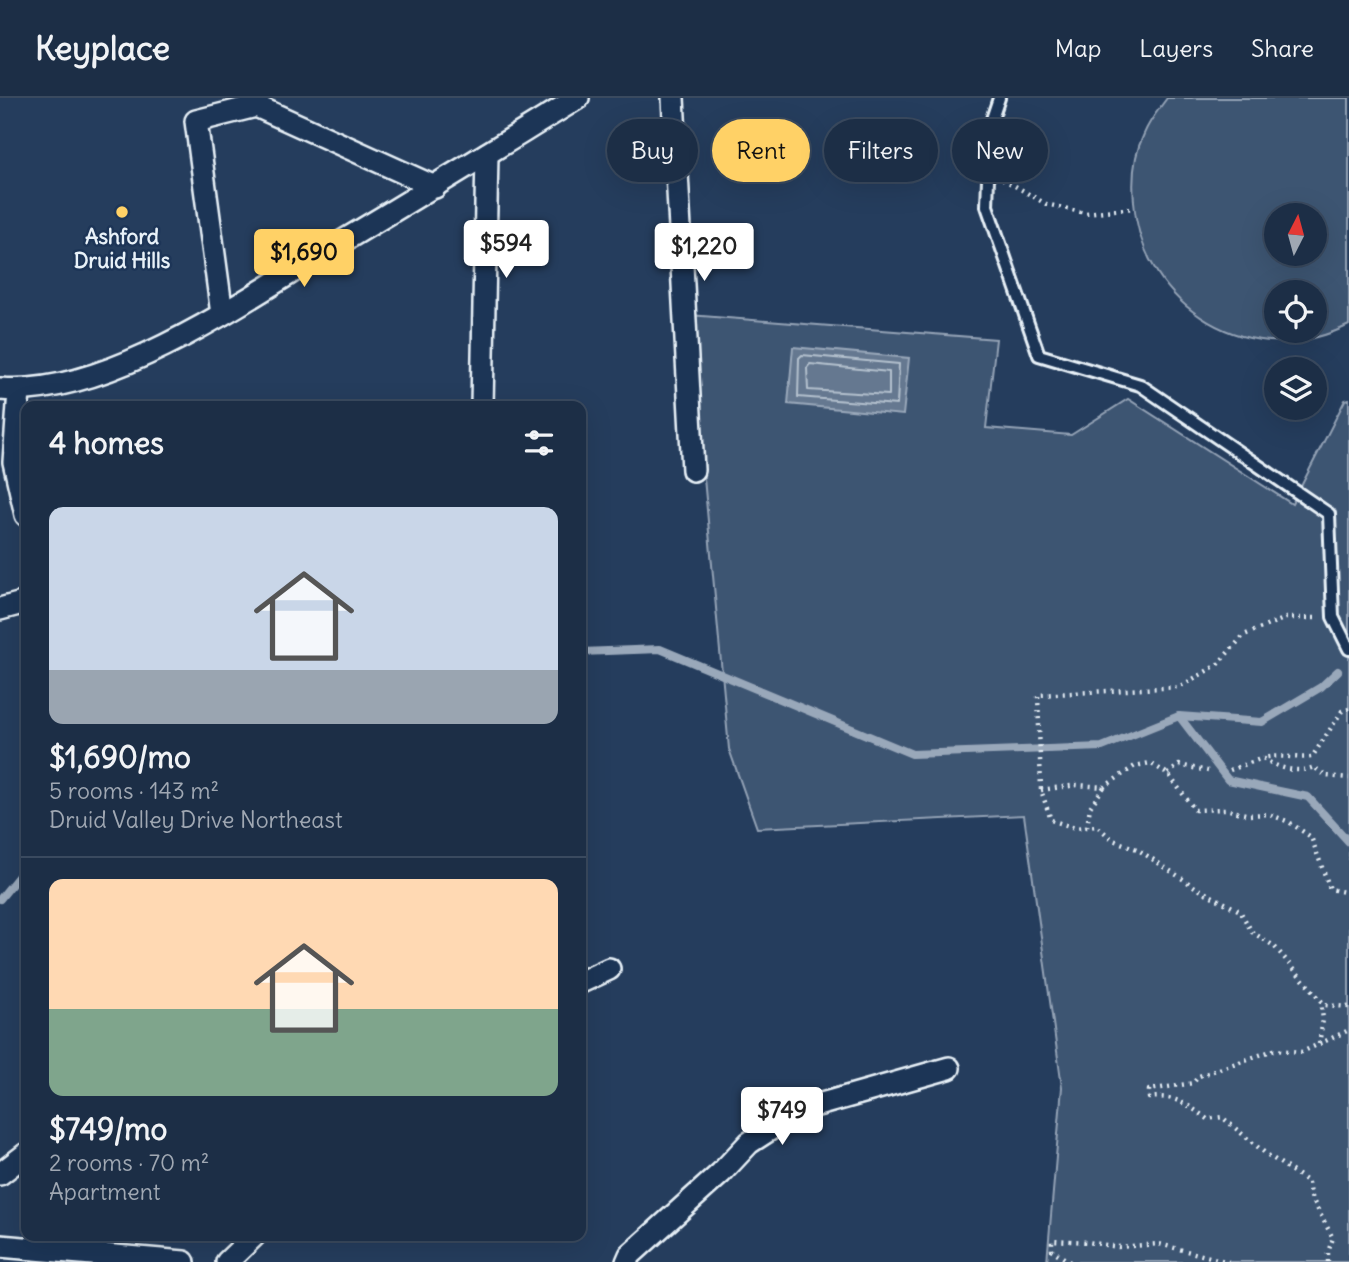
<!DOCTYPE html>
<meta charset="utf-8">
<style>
body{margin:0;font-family:Delius,sans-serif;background:#25364d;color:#f1f3f6;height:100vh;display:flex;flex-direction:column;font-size:26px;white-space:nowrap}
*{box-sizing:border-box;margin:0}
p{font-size:23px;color:#a0a8b3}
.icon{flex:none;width:38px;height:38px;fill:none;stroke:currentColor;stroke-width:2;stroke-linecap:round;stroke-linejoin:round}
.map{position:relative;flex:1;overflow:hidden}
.details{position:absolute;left:21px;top:303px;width:565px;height:840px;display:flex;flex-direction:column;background:#1c2e46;border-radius:14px;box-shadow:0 7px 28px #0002,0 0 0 2px #3a4a5f}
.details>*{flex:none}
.hud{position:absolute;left:607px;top:21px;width:635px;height:63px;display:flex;gap:14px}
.needle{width:46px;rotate:6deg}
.fabs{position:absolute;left:1264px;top:105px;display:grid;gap:14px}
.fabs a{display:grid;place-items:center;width:63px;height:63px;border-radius:50%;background:#1c2e46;box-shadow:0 7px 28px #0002,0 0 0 2px #3a4a5f;font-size:35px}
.price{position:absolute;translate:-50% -60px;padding:0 16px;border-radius:7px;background:#fff;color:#222;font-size:23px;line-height:46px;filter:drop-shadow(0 2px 4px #0008)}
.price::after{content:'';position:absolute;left:50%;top:42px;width:21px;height:16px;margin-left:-10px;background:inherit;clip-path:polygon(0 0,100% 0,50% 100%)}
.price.current{background:#ffd166;color:#111}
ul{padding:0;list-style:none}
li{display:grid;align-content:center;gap:14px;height:371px;padding:0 28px}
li+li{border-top:2px solid #3a4a5f}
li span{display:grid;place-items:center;height:217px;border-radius:14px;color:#555}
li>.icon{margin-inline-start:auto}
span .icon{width:126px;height:126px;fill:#fffc;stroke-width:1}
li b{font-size:30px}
h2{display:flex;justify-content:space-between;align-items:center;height:84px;padding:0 28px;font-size:30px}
.tag{padding:0 24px;border-radius:32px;background:#1c2e46;box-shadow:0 7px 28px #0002,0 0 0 2px #3a4a5f;font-size:24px;line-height:63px}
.tag.current{background:#ffd166;color:#111}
header{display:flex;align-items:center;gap:42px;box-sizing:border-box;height:98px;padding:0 35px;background:#1c2e46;border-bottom:2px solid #3a4a5f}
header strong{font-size:33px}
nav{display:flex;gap:38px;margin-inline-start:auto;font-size:24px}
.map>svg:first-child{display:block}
.green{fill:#3e5472;stroke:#93a2b5;stroke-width:2;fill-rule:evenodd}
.water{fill:#657890;stroke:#99a8ba;stroke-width:2}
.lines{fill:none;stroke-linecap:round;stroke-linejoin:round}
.shore{stroke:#b4c1ce;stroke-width:2}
.stream{stroke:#99a8ba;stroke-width:8}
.service-casing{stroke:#e8f1f8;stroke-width:16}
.minor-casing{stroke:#e8f1f8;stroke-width:26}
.path{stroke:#e8f1f8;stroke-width:4.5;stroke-dasharray:2 5;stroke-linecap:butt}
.service{stroke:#1d3557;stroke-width:10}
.minor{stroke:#1d3557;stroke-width:21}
.poi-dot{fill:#ffd166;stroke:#1d3557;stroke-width:2.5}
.labels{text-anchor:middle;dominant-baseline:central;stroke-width:5;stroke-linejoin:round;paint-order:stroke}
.poi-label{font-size:21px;font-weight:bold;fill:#e8f1f8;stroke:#1d3557}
</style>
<header>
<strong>Keyplace</strong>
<nav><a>Map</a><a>Layers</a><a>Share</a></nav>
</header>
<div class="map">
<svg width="1349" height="1164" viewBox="0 0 1349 1164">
<rect width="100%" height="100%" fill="#253d5d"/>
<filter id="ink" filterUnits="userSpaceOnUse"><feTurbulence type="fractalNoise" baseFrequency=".0143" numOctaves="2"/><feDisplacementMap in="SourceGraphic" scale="14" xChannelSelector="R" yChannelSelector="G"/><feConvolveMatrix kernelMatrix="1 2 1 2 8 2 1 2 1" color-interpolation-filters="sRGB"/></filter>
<g filter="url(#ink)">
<g class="green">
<path d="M1167,0H1349V227C1252,276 1142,210 1134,104C1132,82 1134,56 1144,36C1149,23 1159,11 1167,0ZM1276,117H1314V156H1276ZM1276,194H1314V233H1276Z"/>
<polygon points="689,217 996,241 986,330 1071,337 1128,301 1292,406 1345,302 1349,301 1349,1164 1047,1164 1062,989 1024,717 757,730 729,651"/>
</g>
<polygon class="water" points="793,249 909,260 903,317 788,306"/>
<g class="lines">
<g class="shore">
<polygon points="802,257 899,266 897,307 798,299 799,260"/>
<polygon points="810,266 889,274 889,297 808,292 807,270"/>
</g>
<g class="stream">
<polyline points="581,554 660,551 912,656 1102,649 1179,618 1228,682 1308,699 1349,744"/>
<polyline points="1179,618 1262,624 1321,589 1338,573"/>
<polyline points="0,801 26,769"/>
</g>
<defs>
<polyline id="service" points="999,0 990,27 987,108 1039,257 1140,287 1329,416 1333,519 1349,551"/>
<g id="minor">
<polyline points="673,0 693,372"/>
<polyline points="222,216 196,23 256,8 435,89"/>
<path d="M0,291C103,300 237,207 323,155C409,104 493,52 578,0"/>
<polyline points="19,293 14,364 26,417"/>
<polyline points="482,308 487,56"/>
<polyline points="0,511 26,504"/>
<polyline points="581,884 609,871"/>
<polyline points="0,1076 26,1056"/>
<polyline points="0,1148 184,1164"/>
<polyline points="227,1164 254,1138"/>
<polyline points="627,1164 630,1157 721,1075 749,1045 800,1012 949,970"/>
</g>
</defs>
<use href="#service" class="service-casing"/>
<use href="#minor" class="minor-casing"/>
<g class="path">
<polyline points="1003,81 1046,106 1085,115 1134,110"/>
<polyline points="1315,520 1286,520 1244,537 1217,567 1179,589 1038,597 1041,692 1051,722 1075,730 1097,728 1113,742 1137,751 1198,791 1240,813 1252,834 1274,848 1325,907 1349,909"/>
<path d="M1349,611L1342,613L1312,659C1294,661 1280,656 1263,660C1276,670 1298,676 1314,669L1326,678L1349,680"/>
<polyline points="1230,672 1263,660"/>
<polyline points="1168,676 1179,667 1208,673"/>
<polyline points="1041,692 1077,687 1104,689 1135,668 1150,665 1168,676 1195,712 1225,711 1249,717 1269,716 1289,724 1311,739 1330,791 1349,795"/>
<polyline points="1087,729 1090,709 1104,689"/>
<polyline points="1319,946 1323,922 1321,904"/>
<polyline points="1070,1164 1052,1152 1052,1142 1088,1144 1118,1149 1159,1146 1229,1164"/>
<path d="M1328,1164V1154L1333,1140L1310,1097L1308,1084L1265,1055L1222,1019L1207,1021C1189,1007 1173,996 1149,1000V992L1193,985L1199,978L1274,952L1302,954L1349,932"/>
</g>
<use href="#service" class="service"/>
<use href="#minor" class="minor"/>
</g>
</g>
<circle class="poi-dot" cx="122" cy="114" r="7"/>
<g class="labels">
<g class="poi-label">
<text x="122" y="138">Ashford<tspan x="122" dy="24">Druid Hills</tspan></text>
</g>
</g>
</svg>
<div class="fabs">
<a><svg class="needle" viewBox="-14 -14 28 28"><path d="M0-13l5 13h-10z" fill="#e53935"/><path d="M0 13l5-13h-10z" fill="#a0a8b3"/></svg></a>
<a><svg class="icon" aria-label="locate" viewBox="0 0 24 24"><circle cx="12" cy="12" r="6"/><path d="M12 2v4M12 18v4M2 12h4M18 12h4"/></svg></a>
<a><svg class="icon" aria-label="layers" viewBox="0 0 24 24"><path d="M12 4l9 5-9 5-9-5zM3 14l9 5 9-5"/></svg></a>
</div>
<b class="price" style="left:506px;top:182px">$594</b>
<b class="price" style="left:704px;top:185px">$1,220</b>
<b class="price current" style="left:304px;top:191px">$1,690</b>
<b class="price" style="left:782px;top:1049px">$749</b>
<div class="hud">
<a class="tag">Buy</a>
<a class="tag current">Rent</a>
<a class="tag">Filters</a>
<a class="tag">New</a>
</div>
<section class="details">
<h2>4 homes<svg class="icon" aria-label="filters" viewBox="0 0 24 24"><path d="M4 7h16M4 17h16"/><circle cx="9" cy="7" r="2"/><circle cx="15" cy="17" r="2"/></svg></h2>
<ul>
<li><span style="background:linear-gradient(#c9d6e8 75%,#9aa5b1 0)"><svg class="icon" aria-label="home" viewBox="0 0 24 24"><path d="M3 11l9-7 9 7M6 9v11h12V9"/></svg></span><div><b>$1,690/mo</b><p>5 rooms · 143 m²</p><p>Druid Valley Drive Northeast</p></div></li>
<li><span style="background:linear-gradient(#ffd9b3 60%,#7fa58c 0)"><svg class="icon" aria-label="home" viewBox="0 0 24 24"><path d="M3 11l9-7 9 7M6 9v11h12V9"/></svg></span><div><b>$749/mo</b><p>2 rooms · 70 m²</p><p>Apartment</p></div></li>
</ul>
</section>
</div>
